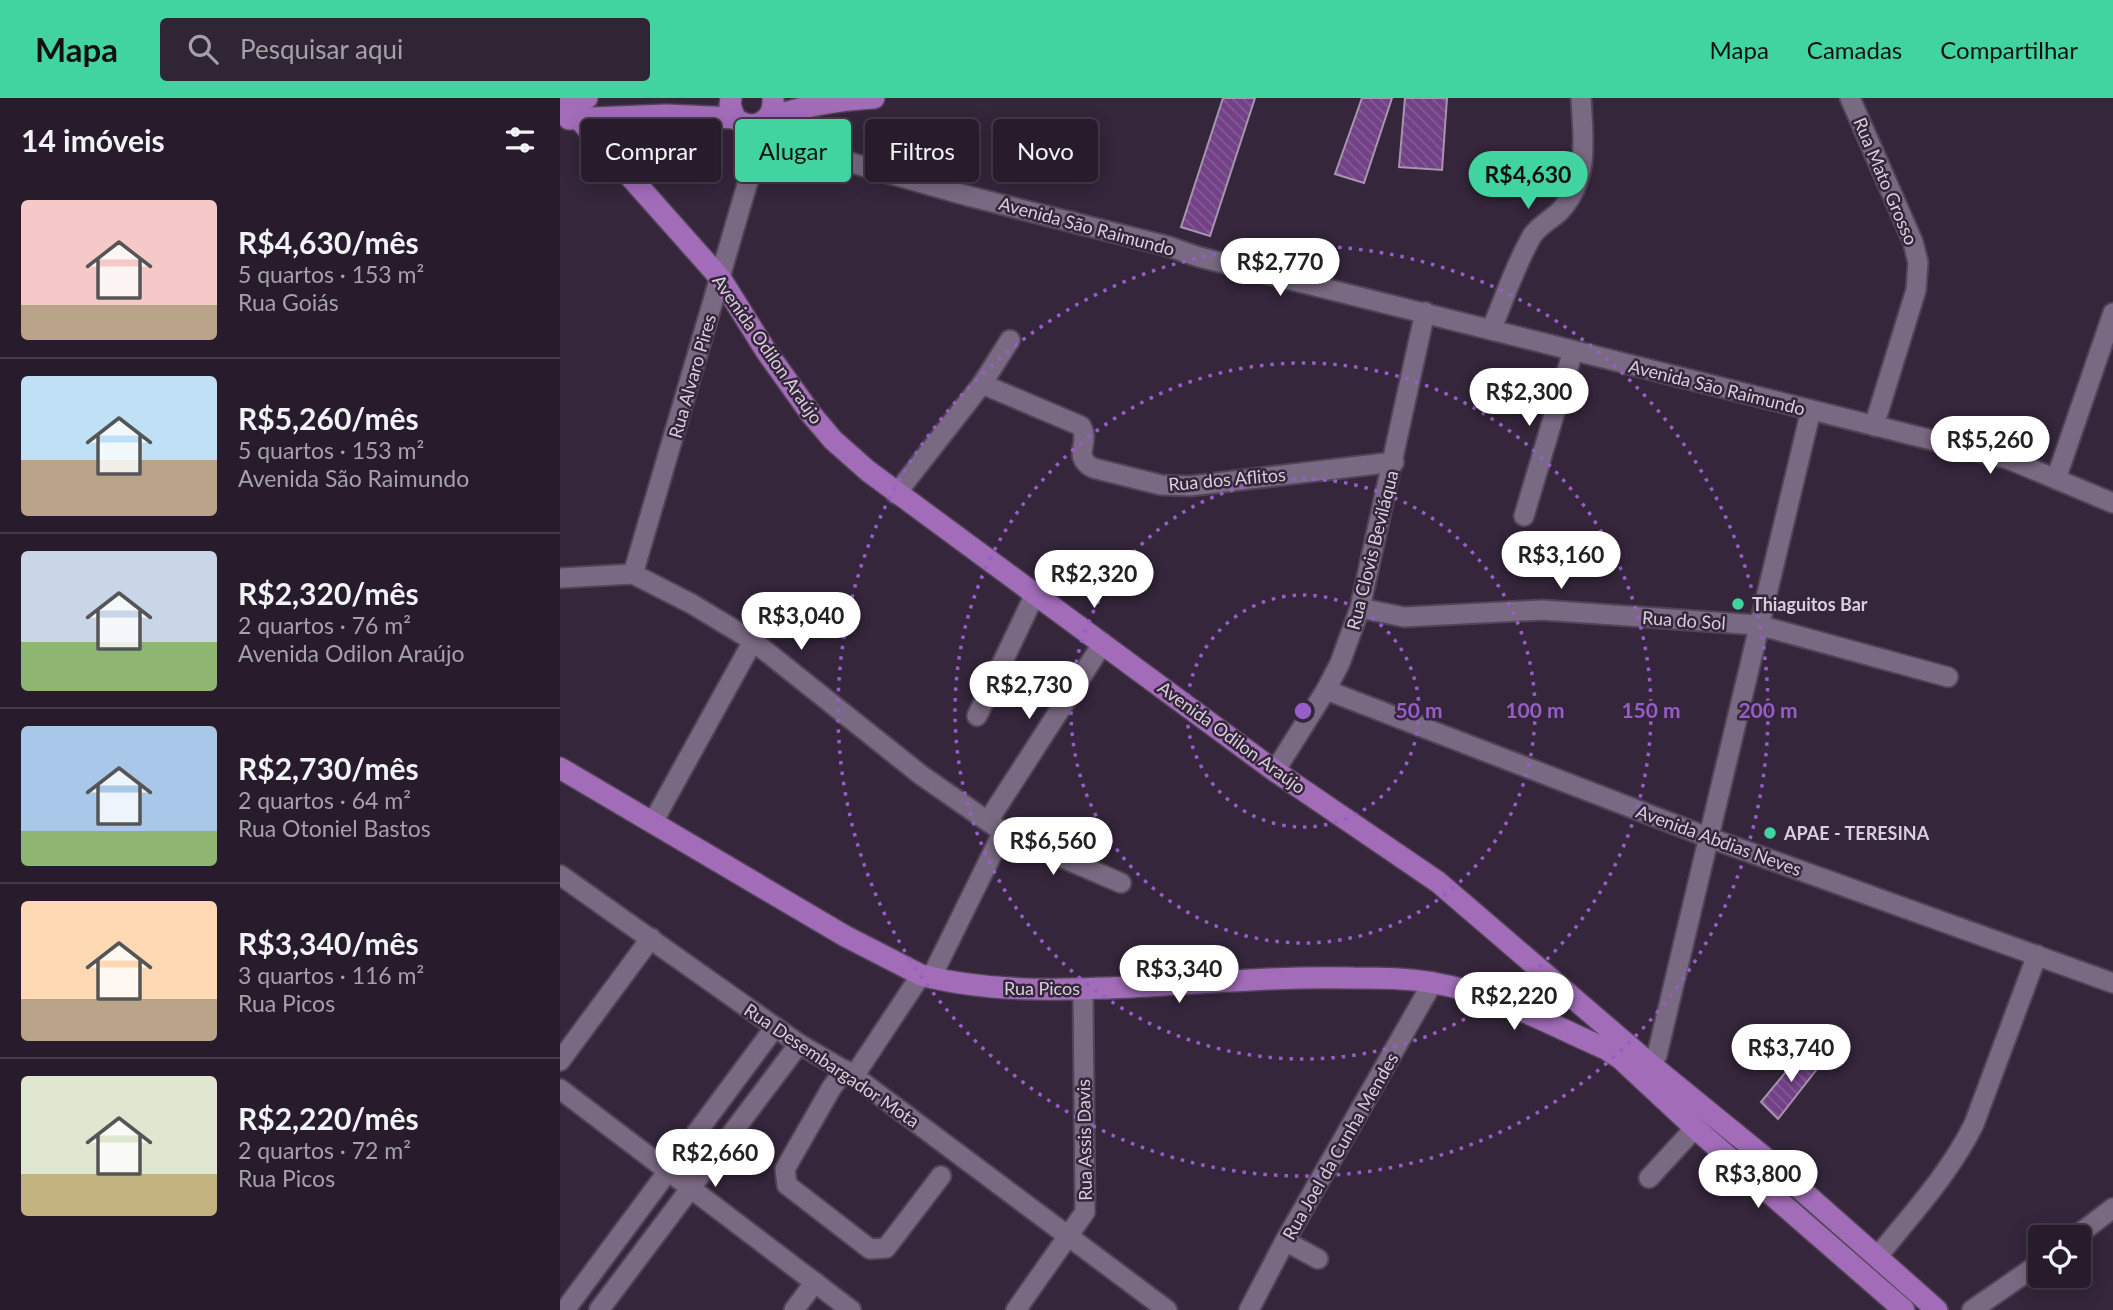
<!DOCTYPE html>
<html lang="pt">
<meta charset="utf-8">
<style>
body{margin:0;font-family:Lato,sans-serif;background:#302534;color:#f1f3f6;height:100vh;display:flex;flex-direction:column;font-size:26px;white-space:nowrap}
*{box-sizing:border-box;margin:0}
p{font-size:23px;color:#a5a1a9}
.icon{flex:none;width:38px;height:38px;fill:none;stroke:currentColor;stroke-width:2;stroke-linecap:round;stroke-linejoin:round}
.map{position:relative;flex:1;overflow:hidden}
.side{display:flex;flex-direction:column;background:#281c2c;width:560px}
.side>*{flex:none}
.hud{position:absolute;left:21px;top:21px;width:665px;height:63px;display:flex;gap:14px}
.controls{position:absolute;left:1468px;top:1127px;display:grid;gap:14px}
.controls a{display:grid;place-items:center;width:63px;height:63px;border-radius:7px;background:#281c2c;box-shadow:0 4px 18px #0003,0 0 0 2px #443a48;font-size:35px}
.price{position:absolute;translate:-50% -60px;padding:0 16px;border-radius:24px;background:#fff;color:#222;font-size:23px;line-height:46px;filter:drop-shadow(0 2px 4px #0008)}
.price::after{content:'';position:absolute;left:50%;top:42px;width:21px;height:16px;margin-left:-10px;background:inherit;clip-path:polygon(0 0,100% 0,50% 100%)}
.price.current{background:#41d4a1;color:#111}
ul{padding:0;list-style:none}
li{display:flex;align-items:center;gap:21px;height:175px;padding:0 21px}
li+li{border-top:2px solid #443a48}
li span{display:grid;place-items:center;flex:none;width:196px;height:140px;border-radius:7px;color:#555}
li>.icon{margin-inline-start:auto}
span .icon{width:84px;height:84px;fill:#fffc;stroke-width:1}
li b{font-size:30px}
h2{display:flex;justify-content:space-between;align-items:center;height:84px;padding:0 21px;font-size:30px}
.pill{padding:0 24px;border-radius:7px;background:#281c2c;box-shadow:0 4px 18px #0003,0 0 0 2px #443a48;font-size:24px;line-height:63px}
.pill.current{background:#41d4a1;color:#111}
header{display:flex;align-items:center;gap:42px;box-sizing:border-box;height:98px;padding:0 35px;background:#41d4a1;color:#111}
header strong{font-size:33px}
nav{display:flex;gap:38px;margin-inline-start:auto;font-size:24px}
.search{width:490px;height:63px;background:#302534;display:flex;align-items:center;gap:18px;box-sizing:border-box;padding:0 24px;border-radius:7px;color:#a5a1a9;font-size:26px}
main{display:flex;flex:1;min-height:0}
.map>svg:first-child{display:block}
.building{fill:url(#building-back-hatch);stroke:#a795af;stroke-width:2}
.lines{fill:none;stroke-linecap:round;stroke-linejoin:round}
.minor-casing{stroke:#514456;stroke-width:23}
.major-casing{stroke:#514456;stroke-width:24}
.minor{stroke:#7a6982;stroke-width:19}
.major{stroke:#a26cb9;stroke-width:21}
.ring{fill:none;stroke:#975dc8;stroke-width:3.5;stroke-dasharray:3.5 7}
.poi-dot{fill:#41d4a1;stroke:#35263b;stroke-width:2.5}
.labels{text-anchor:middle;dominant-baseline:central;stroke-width:5;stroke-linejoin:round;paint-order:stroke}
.street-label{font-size:18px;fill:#d8cfdc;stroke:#35263b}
.poi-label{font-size:18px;font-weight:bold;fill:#d8cfdc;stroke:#35263b;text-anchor:start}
.centre{fill:#975dc8;stroke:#35263b;stroke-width:3.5}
.ring-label{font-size:21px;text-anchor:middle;font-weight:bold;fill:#975dc8;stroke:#35263b;stroke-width:5;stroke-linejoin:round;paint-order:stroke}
</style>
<header>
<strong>Mapa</strong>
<div class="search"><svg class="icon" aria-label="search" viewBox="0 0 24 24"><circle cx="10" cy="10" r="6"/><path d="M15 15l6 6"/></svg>Pesquisar aqui</div>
<nav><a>Mapa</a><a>Camadas</a><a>Compartilhar</a></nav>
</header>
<main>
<section class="side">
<h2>14 imóveis<svg class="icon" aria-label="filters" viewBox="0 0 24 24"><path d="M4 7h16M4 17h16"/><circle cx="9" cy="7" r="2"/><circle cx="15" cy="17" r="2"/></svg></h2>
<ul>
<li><span style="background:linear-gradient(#f6c9c9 75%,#b9a48a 0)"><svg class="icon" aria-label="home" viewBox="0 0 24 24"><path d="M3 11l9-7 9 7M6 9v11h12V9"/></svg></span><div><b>R$4,630/mês</b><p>5 quartos · 153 m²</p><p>Rua Goiás</p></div></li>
<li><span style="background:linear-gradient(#bfe0f5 60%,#b9a48a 0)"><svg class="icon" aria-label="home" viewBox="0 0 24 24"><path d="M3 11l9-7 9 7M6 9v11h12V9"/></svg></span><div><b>R$5,260/mês</b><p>5 quartos · 153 m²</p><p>Avenida São Raimundo</p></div></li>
<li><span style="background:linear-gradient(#c9d6e8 65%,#8fb573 0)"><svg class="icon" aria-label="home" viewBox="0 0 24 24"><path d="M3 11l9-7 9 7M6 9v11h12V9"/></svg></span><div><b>R$2,320/mês</b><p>2 quartos · 76 m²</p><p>Avenida Odilon Araújo</p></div></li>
<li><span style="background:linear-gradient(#a9c7e8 75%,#8fb573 0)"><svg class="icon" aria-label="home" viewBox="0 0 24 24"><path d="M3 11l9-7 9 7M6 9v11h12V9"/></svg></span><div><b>R$2,730/mês</b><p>2 quartos · 64 m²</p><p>Rua Otoniel Bastos</p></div></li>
<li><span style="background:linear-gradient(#ffd9b3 70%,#b9a48a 0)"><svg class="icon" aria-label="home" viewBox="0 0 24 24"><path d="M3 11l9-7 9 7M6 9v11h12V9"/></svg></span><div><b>R$3,340/mês</b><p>3 quartos · 116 m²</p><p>Rua Picos</p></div></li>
<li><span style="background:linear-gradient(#dfe7d0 70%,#c2b280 0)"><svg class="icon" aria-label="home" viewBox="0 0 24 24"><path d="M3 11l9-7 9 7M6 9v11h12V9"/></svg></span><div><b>R$2,220/mês</b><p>2 quartos · 72 m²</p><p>Rua Picos</p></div></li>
</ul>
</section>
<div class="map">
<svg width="1553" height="1212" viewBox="0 0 1553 1212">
<defs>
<pattern id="building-back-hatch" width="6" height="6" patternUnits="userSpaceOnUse" patternTransform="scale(1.75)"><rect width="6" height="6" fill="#724186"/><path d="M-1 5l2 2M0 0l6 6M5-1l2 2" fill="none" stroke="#855b96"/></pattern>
</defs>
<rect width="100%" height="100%" fill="#35263b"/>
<g class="building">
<polygon points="663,0 695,0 650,138 621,129"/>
<polygon points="802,0 832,0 804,85 775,76"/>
<polygon points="845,0 887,0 882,72 839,69"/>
<polygon points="1244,952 1261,966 1218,1021 1201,1004"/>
</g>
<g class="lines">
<defs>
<g id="minor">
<polyline points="1290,0 1353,144 1358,164 1356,192 1314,328"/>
<polyline points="201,39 408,98 607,148 639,159 1448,361 1553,405"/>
<path d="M931,232C944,202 955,167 972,138C979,127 991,122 1000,113C1030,81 1023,40 1021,0"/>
<path d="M422,286L521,328C531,345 511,358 533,370L601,387L630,388L834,364"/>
<polyline points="1496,381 1553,215"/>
<polyline points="336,396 422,286 450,242"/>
<polyline points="964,418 1013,253"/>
<polyline points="73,476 201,39"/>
<polyline points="0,480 73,476 132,506 193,543 361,677 443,734 561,785"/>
<polyline points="800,510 844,519 982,512 1198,527 1388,579"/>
<polyline points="766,592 1150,740 1553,885"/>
<polyline points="417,618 475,496"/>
<polyline points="715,673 766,592 780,565 800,510 865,214"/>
<polyline points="428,723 543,545"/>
<polyline points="93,724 193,543"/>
<polyline points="0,777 239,946 294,978 607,1212"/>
<polyline points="371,880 443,734"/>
<polyline points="0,963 91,840"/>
<polyline points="285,972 272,989 225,1071 227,1087 310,1151 326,1150 381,1078"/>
<polyline points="294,978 361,877"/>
<path d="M1081,980L1097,957C1149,742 1198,527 1251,312"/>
<polyline points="0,991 291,1212"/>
<polyline points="1089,1080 1135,1030"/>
<polyline points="1515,1139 1553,1110"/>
<polyline points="725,1143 758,1161"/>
<path d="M1317,1159C1351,1117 1390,1075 1414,1026L1477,857"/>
<polyline points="5,1212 215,929"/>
<polyline points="39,1212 239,946"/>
<polyline points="234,1212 255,1184"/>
<polyline points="456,1212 525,1114 523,891"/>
<polyline points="689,1212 725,1143 873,884"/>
<polyline points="1412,1212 1480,1165"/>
</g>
<g id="major">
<path d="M171,0L170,7L175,20C193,35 215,23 213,0"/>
<polyline points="3,3 161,181 206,253 251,316 273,342 308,373 715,673 878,784 1090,966 1204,1059 1377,1212"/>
<polyline points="0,4 27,0"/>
<path d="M209,20C243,8 277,2 314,0"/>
<polyline points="9,21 106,17 175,20"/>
<path d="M0,670L285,838L361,877C430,895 501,892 572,889C646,885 720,878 794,880C820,880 848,880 874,885C934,895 991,927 1046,951L1061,961L1135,1030L1344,1212"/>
</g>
</defs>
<use href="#minor" class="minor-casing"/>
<use href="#major" class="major-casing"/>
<use href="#minor" class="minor"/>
<use href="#major" class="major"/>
</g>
<g class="ring">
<circle cx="743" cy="613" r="116"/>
<circle cx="743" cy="613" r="232"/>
<circle cx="743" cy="613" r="348"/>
<circle cx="743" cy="613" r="465"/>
</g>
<g class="poi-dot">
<circle cx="1178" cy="506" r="7"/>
<circle cx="1210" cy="735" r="7"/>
</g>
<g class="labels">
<g class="street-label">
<text transform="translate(1326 83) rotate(67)">Rua Mato Grosso</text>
<text transform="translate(527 128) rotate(15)">Avenida São Raimundo</text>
<text transform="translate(208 251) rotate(55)">Avenida Odilon Araújo</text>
<text transform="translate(132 278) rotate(-74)">Rua Alvaro Pires</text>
<text transform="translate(1157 289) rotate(14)">Avenida São Raimundo</text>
<text transform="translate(667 381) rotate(-5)">Rua dos Aflitos</text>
<text transform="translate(812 452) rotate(-76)">Rua Clovis Beviláqua</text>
<text transform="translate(1124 522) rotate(4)">Rua do Sol</text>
<text transform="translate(672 639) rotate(36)">Avenida Odilon Araújo</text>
<text transform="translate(1159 742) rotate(20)">Avenida Abdias Neves</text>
<text x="482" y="890">Rua Picos</text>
<text transform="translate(272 967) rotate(34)">Rua Desembargador Mota</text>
<text transform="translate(524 1042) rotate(-91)">Rua Assis Davis</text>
<text transform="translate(780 1048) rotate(-60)">Rua Joel da Cunha Mendes</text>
</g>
<g class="poi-label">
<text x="1192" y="506">Thiaguitos Bar</text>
<text x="1224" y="735">APAE - TERESINA</text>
</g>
</g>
<circle cx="743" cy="613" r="10" class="centre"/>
<g class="ring-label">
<text x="859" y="620">50 m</text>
<text x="975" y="620">100 m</text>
<text x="1091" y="620">150 m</text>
<text x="1208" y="620">200 m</text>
</g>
</svg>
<div class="controls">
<a><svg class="icon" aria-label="locate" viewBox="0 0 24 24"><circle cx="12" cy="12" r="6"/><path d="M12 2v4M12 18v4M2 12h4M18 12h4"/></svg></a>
</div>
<b class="price current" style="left:968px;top:113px">R$4,630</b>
<b class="price" style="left:720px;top:200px">R$2,770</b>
<b class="price" style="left:969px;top:330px">R$2,300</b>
<b class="price" style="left:1430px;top:378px">R$5,260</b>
<b class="price" style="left:1001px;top:493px">R$3,160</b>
<b class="price" style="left:534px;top:512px">R$2,320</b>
<b class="price" style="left:241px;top:554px">R$3,040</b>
<b class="price" style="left:469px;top:623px">R$2,730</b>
<b class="price" style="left:493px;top:779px">R$6,560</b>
<b class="price" style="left:619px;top:907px">R$3,340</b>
<b class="price" style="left:954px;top:934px">R$2,220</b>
<b class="price" style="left:1231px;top:986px">R$3,740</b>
<b class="price" style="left:155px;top:1091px">R$2,660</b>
<b class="price" style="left:1198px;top:1112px">R$3,800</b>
<div class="hud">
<a class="pill">Comprar</a>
<a class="pill current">Alugar</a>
<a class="pill">Filtros</a>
<a class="pill">Novo</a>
</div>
</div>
</main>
